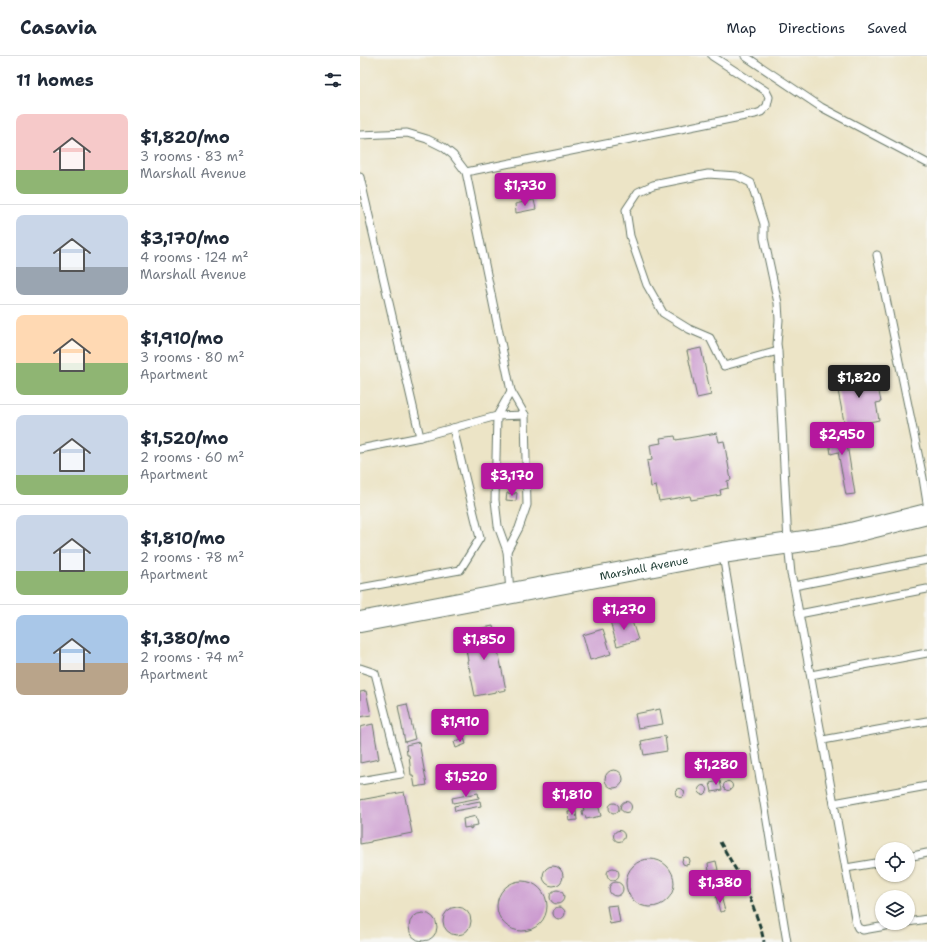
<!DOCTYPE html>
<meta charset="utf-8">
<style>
body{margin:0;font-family:"Shantell Sans",sans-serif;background:#f6f6f7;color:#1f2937;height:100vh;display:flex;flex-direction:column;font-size:15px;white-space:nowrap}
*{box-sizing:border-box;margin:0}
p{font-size:13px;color:#747a83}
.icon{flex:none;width:22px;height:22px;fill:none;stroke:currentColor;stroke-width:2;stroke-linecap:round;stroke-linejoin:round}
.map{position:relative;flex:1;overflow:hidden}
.sheet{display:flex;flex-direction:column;background:#fff;width:360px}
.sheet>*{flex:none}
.buttons{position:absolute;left:515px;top:786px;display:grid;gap:8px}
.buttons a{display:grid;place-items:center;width:40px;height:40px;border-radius:50%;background:#fff;box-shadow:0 1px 3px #0004;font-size:20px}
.price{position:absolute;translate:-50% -34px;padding:0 9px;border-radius:4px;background:#b5179e;color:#fff;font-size:13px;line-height:26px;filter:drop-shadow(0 1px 2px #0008)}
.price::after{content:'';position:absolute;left:50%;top:24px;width:12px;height:9px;margin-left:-6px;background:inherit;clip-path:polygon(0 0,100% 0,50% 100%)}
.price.active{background:#222;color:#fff}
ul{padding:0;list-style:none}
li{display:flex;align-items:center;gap:12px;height:100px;padding:0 16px}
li+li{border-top:1px solid #e0e1e3}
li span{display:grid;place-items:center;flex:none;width:112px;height:80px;border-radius:8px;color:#555}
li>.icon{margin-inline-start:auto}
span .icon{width:48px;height:48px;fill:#fffc;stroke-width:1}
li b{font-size:17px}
h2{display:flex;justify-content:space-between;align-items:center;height:48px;padding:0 16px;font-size:17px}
header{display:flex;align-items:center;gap:24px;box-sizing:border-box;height:56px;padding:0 20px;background:#fff;border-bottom:1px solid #e0e1e3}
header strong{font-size:19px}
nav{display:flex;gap:22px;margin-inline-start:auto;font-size:14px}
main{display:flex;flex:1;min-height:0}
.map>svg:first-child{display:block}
.building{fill:#cb99cf}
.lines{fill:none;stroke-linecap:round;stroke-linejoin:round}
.lane-casing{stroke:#677767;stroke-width:9}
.secondary-casing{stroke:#677767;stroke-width:22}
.lane{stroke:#fff;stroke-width:7}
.secondary{stroke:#fff;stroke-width:20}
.rail{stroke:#1f3d34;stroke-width:3;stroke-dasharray:6 3;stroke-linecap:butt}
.labels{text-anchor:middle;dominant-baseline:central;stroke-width:4;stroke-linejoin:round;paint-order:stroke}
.street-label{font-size:11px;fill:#1f3d34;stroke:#f6f6f2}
</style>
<header>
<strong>Casavia</strong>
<nav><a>Map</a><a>Directions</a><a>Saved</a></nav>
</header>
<main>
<section class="sheet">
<h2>11 homes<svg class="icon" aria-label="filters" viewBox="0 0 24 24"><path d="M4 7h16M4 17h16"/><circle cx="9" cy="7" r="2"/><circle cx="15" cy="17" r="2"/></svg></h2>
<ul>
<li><span style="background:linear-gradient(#f6c9c9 70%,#8fb573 0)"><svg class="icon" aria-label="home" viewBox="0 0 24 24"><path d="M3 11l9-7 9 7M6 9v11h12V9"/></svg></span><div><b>$1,820/mo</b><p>3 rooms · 83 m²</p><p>Marshall Avenue</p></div></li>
<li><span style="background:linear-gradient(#c9d6e8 65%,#9aa5b1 0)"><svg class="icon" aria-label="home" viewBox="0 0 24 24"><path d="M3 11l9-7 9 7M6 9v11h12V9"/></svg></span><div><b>$3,170/mo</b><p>4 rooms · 124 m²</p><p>Marshall Avenue</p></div></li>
<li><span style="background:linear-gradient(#ffd9b3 60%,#8fb573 0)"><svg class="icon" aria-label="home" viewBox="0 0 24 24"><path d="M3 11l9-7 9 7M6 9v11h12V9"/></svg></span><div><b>$1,910/mo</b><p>3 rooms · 80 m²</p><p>Apartment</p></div></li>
<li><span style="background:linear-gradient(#c9d6e8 75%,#8fb573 0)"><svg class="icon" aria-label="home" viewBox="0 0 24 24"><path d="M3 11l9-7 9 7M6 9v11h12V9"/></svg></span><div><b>$1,520/mo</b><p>2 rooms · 60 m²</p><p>Apartment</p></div></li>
<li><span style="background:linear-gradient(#c9d6e8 70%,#8fb573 0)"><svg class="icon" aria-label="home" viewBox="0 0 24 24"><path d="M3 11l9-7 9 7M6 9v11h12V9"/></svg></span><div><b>$1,810/mo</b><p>2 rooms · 78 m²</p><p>Apartment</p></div></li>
<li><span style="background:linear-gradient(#a9c7e8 60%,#b9a48a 0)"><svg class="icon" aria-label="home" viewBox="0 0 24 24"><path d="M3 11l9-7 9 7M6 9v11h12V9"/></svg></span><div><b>$1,380/mo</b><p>2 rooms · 74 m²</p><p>Apartment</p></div></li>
</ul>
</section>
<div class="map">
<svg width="567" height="886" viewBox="0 0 567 886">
<rect width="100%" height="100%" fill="#f6f6f2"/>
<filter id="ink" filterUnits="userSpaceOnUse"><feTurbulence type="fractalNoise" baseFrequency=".025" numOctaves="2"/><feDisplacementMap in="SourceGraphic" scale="8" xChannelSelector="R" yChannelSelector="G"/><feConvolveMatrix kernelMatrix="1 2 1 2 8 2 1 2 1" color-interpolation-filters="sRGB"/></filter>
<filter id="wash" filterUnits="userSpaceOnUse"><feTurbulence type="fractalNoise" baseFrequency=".012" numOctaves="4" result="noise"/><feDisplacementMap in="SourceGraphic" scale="16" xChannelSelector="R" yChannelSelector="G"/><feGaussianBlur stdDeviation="0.9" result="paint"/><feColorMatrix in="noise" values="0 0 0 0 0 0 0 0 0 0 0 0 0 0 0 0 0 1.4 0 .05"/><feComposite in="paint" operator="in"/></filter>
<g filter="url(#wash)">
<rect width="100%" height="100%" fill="#ece4c6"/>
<g id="blocks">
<g class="building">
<polygon points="174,144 176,153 156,157 155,148"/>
<polygon points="341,292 351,339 337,342 327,295"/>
<polygon points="515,316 521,346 516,347 519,364 485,371 476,324"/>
<polygon points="484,370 495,438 486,439 478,396 471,398 467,373"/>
<polygon points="357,377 359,386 364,385 371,424 367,425 368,432 360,434 361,439 331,444 330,440 299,445 296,430 291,431 287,405 292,404 290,389 301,387 300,382 315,380 316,384"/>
<polygon points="155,436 157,437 156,445 146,444 147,437 155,438"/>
<polygon points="270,559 278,584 257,590 250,565"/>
<polygon points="133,570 146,634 115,640 109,611 108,612 107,605 108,605 103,576"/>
<polygon points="243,573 251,598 230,604 223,579"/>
<polygon points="6,635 11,659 0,661 0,636"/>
<polygon points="47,648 55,683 45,686 38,650"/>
<polygon points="300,653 303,668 278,672 275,658"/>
<polygon points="13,668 19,703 0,707 0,671"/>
<polygon points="305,680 307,695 284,699 281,685"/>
<polygon points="104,682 106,688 96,692 94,686"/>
<polygon points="59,686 67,729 55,731 53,719 51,719 49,699 47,699 46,689"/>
<circle cx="254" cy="723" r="9"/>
<polygon points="360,725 362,734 352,736 350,727"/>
<circle cx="368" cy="730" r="4.5"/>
<circle cx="343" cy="734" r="4.5"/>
<circle cx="320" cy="737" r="4.5"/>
<polygon points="218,735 220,748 203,751 201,738"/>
<polygon points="44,736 52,777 11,785 11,786 0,788 0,744"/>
<polygon points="118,737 119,742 93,747 92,742"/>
<polygon points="120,745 121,750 95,755 94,750"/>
<circle cx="266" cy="751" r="5.5"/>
<circle cx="254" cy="752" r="5"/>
<polygon points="238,748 241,760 226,763 225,759 223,760 222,755 224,754 223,751"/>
<polygon points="216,755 217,764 209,765 208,756"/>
<polygon points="116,760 118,769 112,770 112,772 110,773 110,771 104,772 103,763"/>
<circle cx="259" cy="780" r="5.5"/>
<circle cx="326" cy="805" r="4"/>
<circle cx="290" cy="827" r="24"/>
<polygon points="356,805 358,814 349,816 348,807"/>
<circle cx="193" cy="820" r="10"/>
<circle cx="253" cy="818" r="6"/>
<circle cx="162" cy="850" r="25"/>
<circle cx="256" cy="833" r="7"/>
<circle cx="197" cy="841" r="7"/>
<polygon points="361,840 365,855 360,856 356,841"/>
<polygon points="257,849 260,866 250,868 247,850"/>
<circle cx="199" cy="857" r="6"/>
<circle cx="97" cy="865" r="14"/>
<circle cx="63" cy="871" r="14"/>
</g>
</g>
</g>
<g filter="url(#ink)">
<use href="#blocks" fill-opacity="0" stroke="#677767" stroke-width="1"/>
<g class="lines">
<defs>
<g id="lane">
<polyline points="385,0 461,51 567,107"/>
<polyline points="0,79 47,77 67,83 83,91 93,99 106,116 151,335 165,359 167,449 159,472 147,495"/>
<polyline points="106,116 395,58 401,56 407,50 409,41 406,35 352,0"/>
<polyline points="0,121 60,381"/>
<polyline points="517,199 563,422 567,447"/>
<polyline points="418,295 364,310 350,282 329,273 303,257 287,229 270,180 266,154 278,136 293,129 348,118 377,120 391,127 404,168 404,182 418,247 419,264 417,288 418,295 428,487 431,518 434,530 567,504"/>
<polyline points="0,393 60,381 137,360 165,359"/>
<polyline points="363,499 427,886"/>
<polyline points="434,530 496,868 498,872 503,874 543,867"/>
<polyline points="0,532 100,514 120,482 93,372"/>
<polyline points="150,537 147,495 138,470 135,444 137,360 151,335"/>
<polyline points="439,558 567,533"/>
<polyline points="0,612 15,617 41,718 0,725"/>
<polyline points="451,619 567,597"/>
<polyline points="463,684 567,665"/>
<polyline points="474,747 567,730"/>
<polyline points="548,801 567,797"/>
<polyline points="486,812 522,806"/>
<polyline points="548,866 567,863"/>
</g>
<g id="secondary">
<path id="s1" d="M0,566L362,497L479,480L567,458"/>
</g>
</defs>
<use href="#lane" class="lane-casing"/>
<use href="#secondary" class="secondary-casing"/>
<use href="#lane" class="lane"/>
<use href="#secondary" class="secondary"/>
<polyline class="rail" points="360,786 387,833 401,873 404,886"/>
</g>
</g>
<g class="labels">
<g class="street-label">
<text stroke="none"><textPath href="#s1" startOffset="289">Marshall Avenue</textPath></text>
</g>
</g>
</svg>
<div class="buttons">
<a><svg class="icon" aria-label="locate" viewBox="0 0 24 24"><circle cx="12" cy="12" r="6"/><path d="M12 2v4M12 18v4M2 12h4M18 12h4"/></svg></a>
<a><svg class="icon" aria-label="layers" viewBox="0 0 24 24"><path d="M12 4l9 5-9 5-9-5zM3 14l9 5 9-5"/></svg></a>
</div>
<b class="price" style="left:165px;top:151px">$1,730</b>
<b class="price active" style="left:499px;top:343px">$1,820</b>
<b class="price" style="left:482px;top:400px">$2,950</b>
<b class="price" style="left:152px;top:441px">$3,170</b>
<b class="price" style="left:264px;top:575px">$1,270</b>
<b class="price" style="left:124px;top:605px">$1,850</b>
<b class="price" style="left:100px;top:687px">$1,910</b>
<b class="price" style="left:356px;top:730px">$1,280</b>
<b class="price" style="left:106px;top:742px">$1,520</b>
<b class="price" style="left:212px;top:760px">$1,810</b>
<b class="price" style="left:360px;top:848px">$1,380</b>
</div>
</main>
